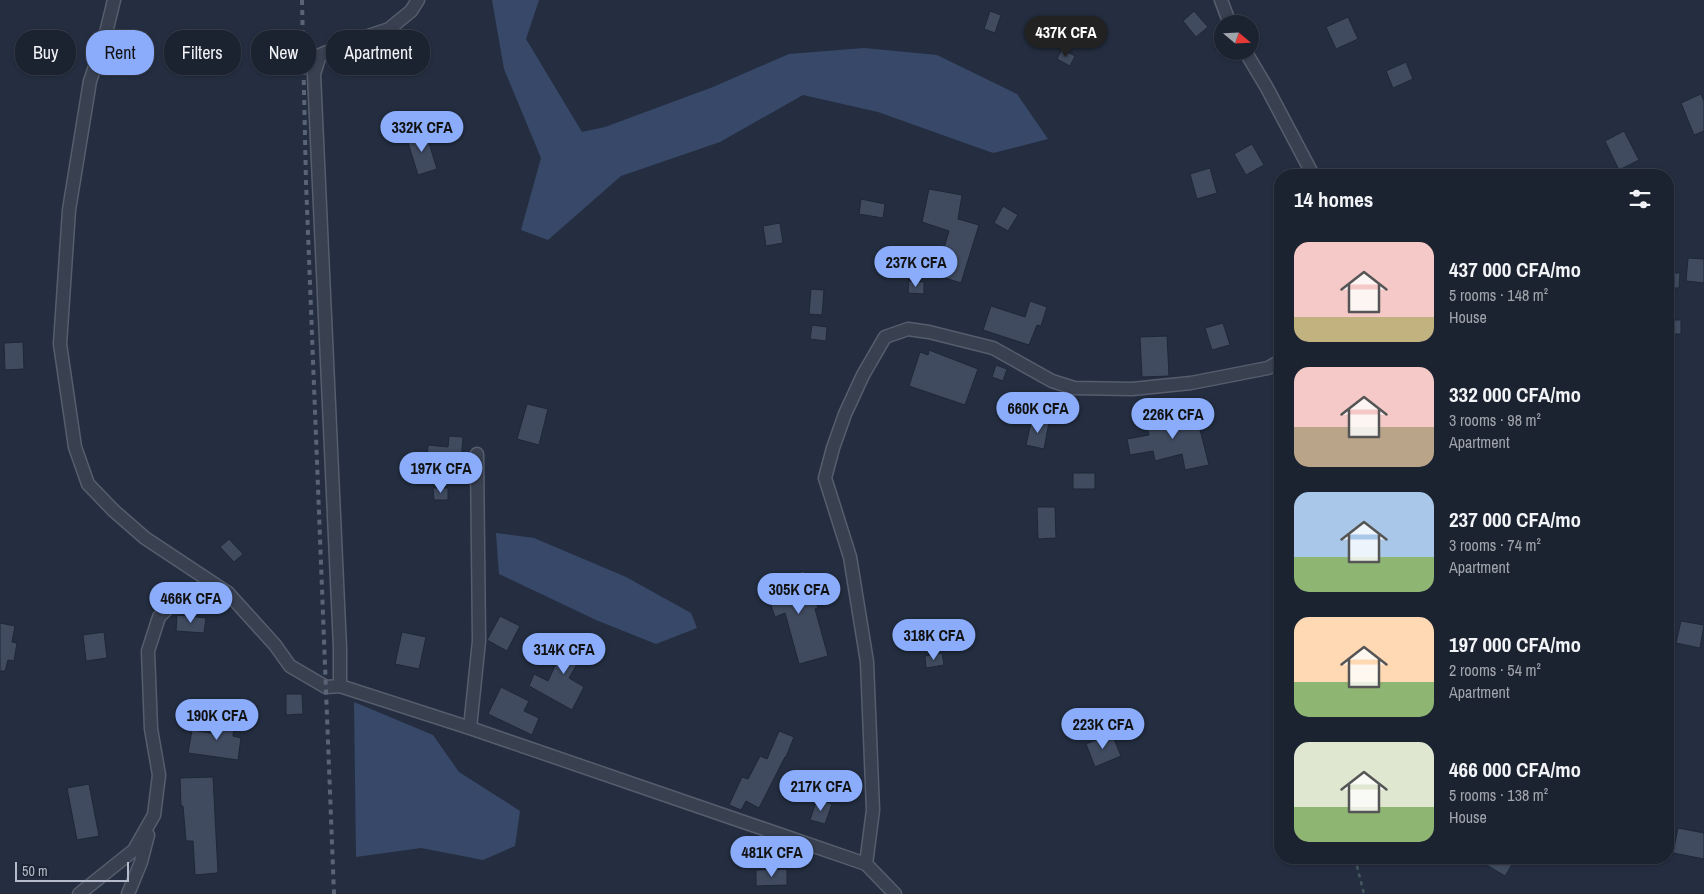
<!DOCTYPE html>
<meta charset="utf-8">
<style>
body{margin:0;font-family:"Archivo Narrow",sans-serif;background:#282f3c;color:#f1f3f6;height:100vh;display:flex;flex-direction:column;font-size:19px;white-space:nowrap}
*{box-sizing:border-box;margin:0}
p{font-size:16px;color:#a0a4ab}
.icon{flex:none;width:28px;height:28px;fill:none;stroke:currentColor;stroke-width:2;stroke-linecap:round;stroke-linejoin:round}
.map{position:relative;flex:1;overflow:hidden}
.panel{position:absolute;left:1274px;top:169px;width:400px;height:695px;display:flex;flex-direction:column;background:#1b2230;border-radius:20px;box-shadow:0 1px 4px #0004,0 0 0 1px #393f4c}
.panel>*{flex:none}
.guide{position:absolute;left:15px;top:30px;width:475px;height:45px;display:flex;gap:10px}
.needle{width:32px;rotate:109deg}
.tools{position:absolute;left:1214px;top:15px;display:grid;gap:10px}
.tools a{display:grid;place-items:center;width:45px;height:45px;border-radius:50%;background:#1b2230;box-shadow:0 1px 4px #0004,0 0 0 1px #393f4c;font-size:25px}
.scale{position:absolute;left:15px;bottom:12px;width:114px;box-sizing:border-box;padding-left:5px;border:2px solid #b5bbca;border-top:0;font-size:14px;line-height:18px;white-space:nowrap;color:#b5bbca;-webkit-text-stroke:4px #1d2535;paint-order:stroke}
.price{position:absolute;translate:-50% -42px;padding:0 11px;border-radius:18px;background:#8aacfa;color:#111;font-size:16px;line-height:32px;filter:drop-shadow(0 1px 2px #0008)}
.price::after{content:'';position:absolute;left:50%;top:30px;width:15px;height:11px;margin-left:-8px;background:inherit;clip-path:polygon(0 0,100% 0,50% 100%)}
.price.active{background:#222;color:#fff}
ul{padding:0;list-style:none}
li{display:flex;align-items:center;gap:15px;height:125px;padding:0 20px}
li span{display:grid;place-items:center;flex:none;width:140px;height:100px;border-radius:15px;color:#555}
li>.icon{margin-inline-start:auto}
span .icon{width:60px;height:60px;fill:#fffc;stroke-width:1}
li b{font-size:21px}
h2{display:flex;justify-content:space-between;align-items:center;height:60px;padding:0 20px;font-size:21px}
.tag{padding:0 18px;border-radius:20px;background:#1b2230;box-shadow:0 1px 4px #0004,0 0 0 1px #393f4c;font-size:18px;line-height:45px}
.tag.active{background:#8aacfa;color:#111}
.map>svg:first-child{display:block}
.water{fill:#384868}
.building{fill:#404b60;stroke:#1f2737}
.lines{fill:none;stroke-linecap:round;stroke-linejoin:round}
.street-casing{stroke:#565e6d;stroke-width:15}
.path{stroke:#44595e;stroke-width:2.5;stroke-dasharray:4 4;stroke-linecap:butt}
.street{stroke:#394050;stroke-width:12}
.rail{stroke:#5a6477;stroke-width:4;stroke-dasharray:5 5;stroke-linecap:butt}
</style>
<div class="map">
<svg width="1704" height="894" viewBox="0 0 1704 894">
<rect width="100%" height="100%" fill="#242e40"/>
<g class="water">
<polygon points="492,0 539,0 526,39 582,132 605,127 713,87 789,54 864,48 937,55 1017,94 1048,139 993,153 878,112 803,95 720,142 621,176 548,240 521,230 541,158 504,69"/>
<polygon points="496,533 534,538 626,577 691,613 697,628 656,644 596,620 499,574"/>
<polygon points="354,702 433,735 459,772 520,811 515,846 483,860 421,848 356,857"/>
</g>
<g class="building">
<polygon points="990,11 1001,15 995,33 984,29"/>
<polygon points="1194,11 1208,27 1196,37 1183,21"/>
<polygon points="1348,17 1358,39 1336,49 1326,27"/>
<polygon points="1062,49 1075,56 1070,66 1057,59"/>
<polygon points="1406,62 1413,79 1393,88 1386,71"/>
<polygon points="1701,94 1704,101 1704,131 1694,135 1681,103"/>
<polygon points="425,130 437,169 418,175 406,136"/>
<polygon points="1624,131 1639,160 1619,170 1605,141"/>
<polygon points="1252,144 1264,165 1246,175 1234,154"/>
<polygon points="1210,168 1217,193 1197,199 1190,174"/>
<polygon points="929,189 962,195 958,219 979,225 961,283 936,275 949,231 922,222"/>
<polygon points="861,199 885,204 883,218 859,214"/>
<polygon points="1003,206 1018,215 1008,231 994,223"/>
<polygon points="780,223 783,243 766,246 763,226"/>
<polygon points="1688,258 1704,259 1704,283 1686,281"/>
<polygon points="1668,273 1680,273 1679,288 1668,288"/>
<polygon points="909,281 924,282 924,294 908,293"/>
<polygon points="811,289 824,290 822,315 809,314"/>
<polygon points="1030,301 1047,307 1041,326 1037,325 1029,345 983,330 991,306 1025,317"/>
<rect x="1668" y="320" width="13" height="14"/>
<polygon points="1223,323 1230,345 1212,350 1205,328"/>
<polygon points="812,325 827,327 826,341 810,339"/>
<polygon points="1167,336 1169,376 1142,377 1140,337"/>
<polygon points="23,342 24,369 5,370 4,343"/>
<polygon points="929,350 978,369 965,405 909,386 920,352 928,355"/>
<polygon points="996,365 1007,369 1003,381 992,377"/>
<polygon points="527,404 548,409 539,445 517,439"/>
<polygon points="1195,410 1209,465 1185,470 1182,454 1155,461 1153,451 1130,455 1127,439 1149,435 1146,423"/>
<polygon points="1032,418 1049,422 1044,449 1026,445"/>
<polygon points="449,436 463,437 461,461 427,459 428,445 448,447"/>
<rect x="1073" y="473" width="22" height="16"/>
<polygon points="433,488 448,488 448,500 434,500"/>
<polygon points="1037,507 1055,507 1056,538 1038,539"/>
<polygon points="229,539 243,554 234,562 220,547"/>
<polygon points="804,571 818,608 815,609 828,656 799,664 785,613 775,617 764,585"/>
<polygon points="177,615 206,618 204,633 176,631"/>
<polygon points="500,616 520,626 507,651 487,640"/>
<polygon points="1681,621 1704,625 1700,648 1676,643"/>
<polygon points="0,623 15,626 12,642 17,643 14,661 8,660 5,671 0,671"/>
<polygon points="104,632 107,658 86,661 83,635"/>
<polygon points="402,632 426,637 419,669 395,664"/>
<polygon points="571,633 589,643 569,678 584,687 572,710 529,686 534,674 548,681 563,649 562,648"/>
<polygon points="942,653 944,665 926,668 925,656"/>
<polygon points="501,687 529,701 524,711 539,718 532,735 488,714"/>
<polygon points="286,694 302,694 303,714 286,715"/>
<polygon points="219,716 235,718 233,736 241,738 238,760 188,753 192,730 217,734"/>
<polygon points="779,731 794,737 786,757 785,757 759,808 746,801 741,810 729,805 742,777 748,779 760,756 767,759"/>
<polygon points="1112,734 1121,756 1095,767 1086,744"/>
<polygon points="213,777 218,873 195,875 193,841 186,841 183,806 181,806 180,778"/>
<polygon points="89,784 99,836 77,840 67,788"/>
<polygon points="817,799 832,804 825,824 810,820"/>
<polygon points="1678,828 1704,833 1704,859 1673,853"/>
<polygon points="1475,858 1516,858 1505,876"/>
<polygon points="787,869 787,885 756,886 756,870"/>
</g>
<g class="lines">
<defs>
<g id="street">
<polyline points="114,0 104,41 90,81 69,210 60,344 75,447 88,484 113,510 145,538 228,593 275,645 290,666 326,687 340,686 470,728 866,864 895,894"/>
<polyline points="1221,0 1230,24"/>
<polyline points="1245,51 1267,88 1313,175"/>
<polyline points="340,686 340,648 314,74 320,55 356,40 389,29 411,11 418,0"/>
<polyline points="470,728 479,641 477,454"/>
<polyline points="866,864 873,810 867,662 850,557 825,478 833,448 845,414 863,375 885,337 908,329 929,332 993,348 1052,381 1074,388 1132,389 1191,383 1268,368 1280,361"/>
<polyline points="79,894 134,850 154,815 159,775 151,729 148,651 159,617 171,605 228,593"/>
<polyline points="128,894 141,862 148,835"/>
</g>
</defs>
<use href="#street" class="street-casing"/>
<polyline class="path" points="1355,858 1364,894"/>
<use href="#street" class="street"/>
<polyline class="rail" points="302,0 306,182 334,894"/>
</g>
</svg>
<div class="tools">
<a><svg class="needle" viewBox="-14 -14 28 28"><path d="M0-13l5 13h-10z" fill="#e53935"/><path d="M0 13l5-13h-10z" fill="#a0a4ab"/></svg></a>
</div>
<div class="scale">50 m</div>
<b class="price active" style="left:1066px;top:58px">437K CFA</b>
<b class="price" style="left:422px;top:153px">332K CFA</b>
<b class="price" style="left:916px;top:288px">237K CFA</b>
<b class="price" style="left:1038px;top:434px">660K CFA</b>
<b class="price" style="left:1173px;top:440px">226K CFA</b>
<b class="price" style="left:441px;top:494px">197K CFA</b>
<b class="price" style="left:799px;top:615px">305K CFA</b>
<b class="price" style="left:191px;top:624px">466K CFA</b>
<b class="price" style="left:934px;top:661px">318K CFA</b>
<b class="price" style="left:564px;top:675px">314K CFA</b>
<b class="price" style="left:217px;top:741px">190K CFA</b>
<b class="price" style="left:1103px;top:750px">223K CFA</b>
<b class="price" style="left:821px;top:812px">217K CFA</b>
<b class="price" style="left:772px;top:878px">481K CFA</b>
<div class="guide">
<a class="tag">Buy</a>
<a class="tag active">Rent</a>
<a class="tag">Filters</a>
<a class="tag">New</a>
<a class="tag">Apartment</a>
</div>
<section class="panel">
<h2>14 homes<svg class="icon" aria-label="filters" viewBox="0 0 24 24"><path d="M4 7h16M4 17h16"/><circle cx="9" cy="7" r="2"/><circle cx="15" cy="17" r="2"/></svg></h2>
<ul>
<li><span style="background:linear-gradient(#f6c9c9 75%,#c2b280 0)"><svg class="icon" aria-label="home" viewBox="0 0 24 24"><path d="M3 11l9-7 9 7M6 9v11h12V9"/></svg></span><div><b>437 000 CFA/mo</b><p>5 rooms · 148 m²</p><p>House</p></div></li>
<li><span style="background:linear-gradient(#f6c9c9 60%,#b9a48a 0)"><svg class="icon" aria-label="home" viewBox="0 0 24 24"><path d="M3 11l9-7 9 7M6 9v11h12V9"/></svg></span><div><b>332 000 CFA/mo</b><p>3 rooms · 98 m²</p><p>Apartment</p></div></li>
<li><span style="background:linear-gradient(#a9c7e8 65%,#8fb573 0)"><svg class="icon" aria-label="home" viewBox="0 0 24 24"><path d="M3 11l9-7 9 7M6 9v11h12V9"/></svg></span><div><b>237 000 CFA/mo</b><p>3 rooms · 74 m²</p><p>Apartment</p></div></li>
<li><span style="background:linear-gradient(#ffd9b3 65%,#8fb573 0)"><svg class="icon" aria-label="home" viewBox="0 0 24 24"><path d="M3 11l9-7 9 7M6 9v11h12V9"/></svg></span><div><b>197 000 CFA/mo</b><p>2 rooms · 54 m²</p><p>Apartment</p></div></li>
<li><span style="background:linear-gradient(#dfe7d0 65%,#8fb573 0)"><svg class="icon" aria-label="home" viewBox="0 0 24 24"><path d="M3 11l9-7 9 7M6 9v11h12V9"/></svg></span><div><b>466 000 CFA/mo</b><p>5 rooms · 138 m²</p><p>House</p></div></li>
</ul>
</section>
</div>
